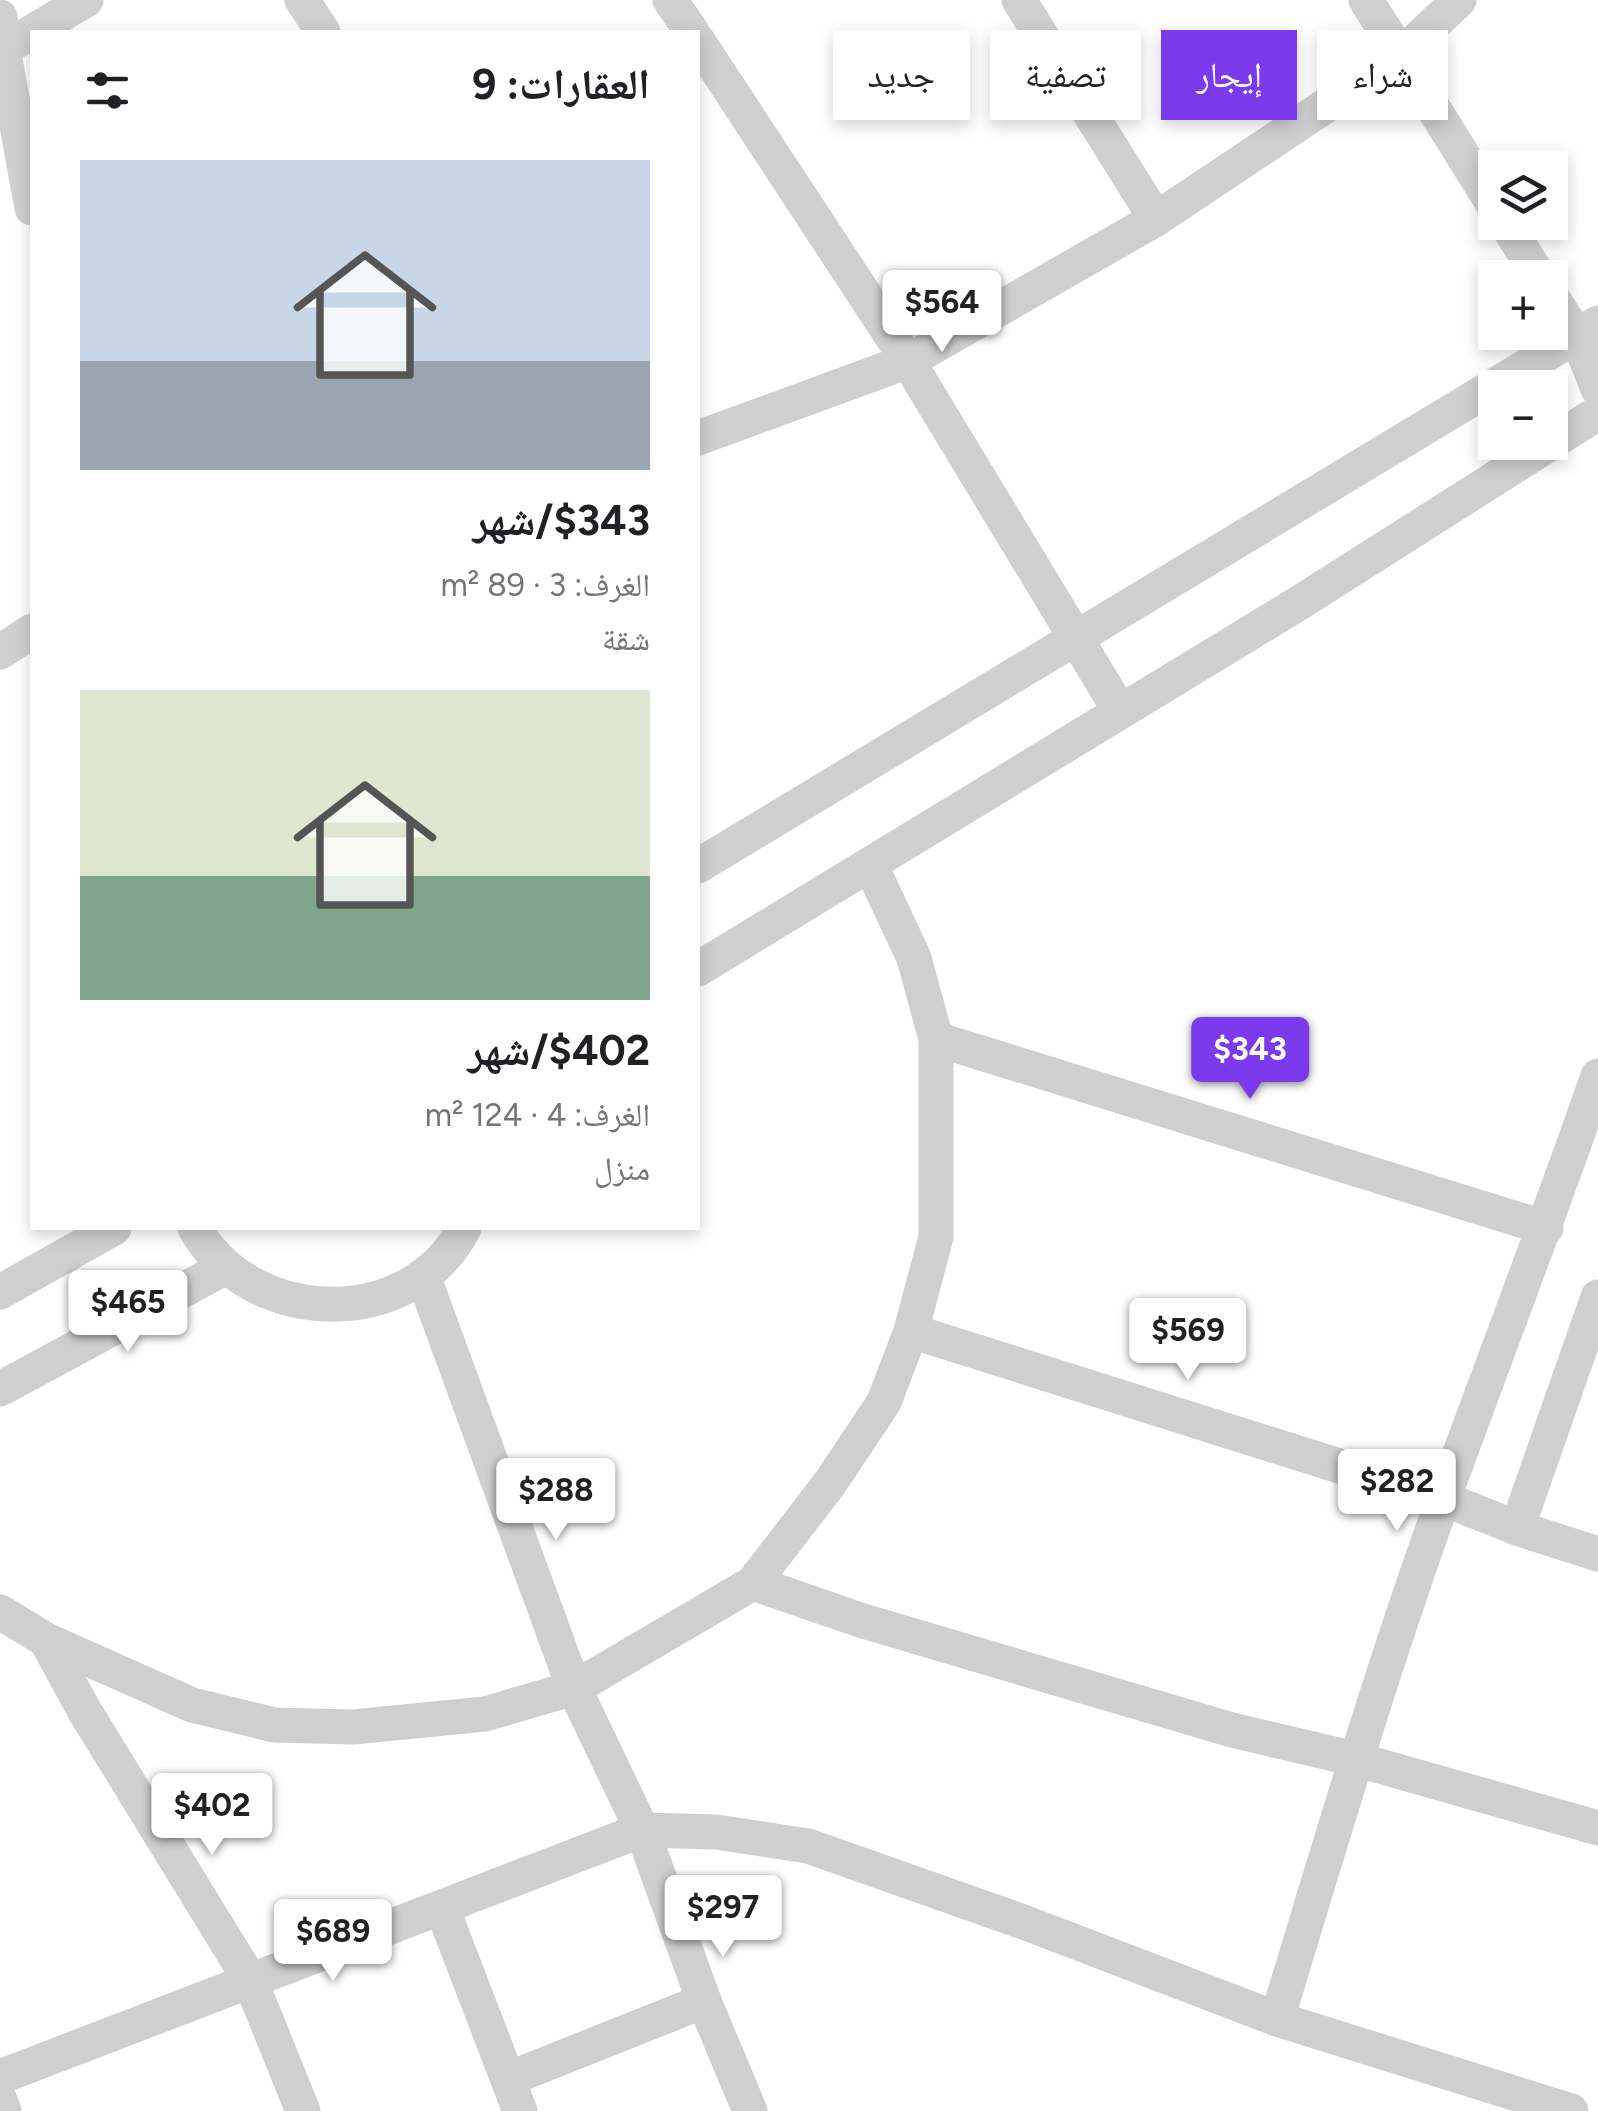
<!DOCTYPE html>
<html lang="ar">
<meta charset="utf-8">
<style>
body{margin:0;font-family:Figtree,"Noto Naskh Arabic",sans-serif;background:#f2f2f2;color:#202124;direction:rtl;height:100vh;display:flex;flex-direction:column;font-size:38px;white-space:nowrap}
*{box-sizing:border-box;margin:0}
p{font-size:32px;color:#757577}
.icon{flex:none;width:55px;height:55px;fill:none;stroke:currentColor;stroke-width:2;stroke-linecap:round;stroke-linejoin:round}
.map{position:relative;flex:1;overflow:hidden;direction:ltr}
.details{position:absolute;left:30px;top:30px;width:670px;height:1200px;display:flex;flex-direction:column;background:#fff;border-radius:0px;box-shadow:0 5px 15px #0003;direction:rtl}
.details>*{flex:none}
.guide{position:absolute;left:730px;top:30px;width:718px;height:90px;direction:rtl;display:flex;gap:20px}
.buttons{position:absolute;left:1478px;top:150px;display:grid;gap:20px}
.buttons a{display:grid;place-items:center;width:90px;height:90px;border-radius:0px;background:#fff;box-shadow:0 5px 15px #0003;font-size:50px}
.price{position:absolute;translate:-50% -85px;padding:0 22px;border-radius:10px;background:#fff;color:#222;font-size:32px;line-height:65px;filter:drop-shadow(0 2px 5px #0008)}
.price::after{content:'';position:absolute;left:50%;top:60px;width:30px;height:22px;margin-left:-15px;background:inherit;clip-path:polygon(0 0,100% 0,50% 100%)}
.price.current{background:#7c3aed;color:#fff}
ul{padding:0;list-style:none}
li{display:grid;align-content:center;gap:20px;height:530px;padding:0 50px}
li span{display:grid;place-items:center;height:310px;border-radius:0px;color:#555}
li>.icon{margin-inline-start:auto}
span .icon{width:180px;height:180px;fill:#fffc;stroke-width:1}
li b{font-size:42px}
h2{display:flex;justify-content:space-between;align-items:center;height:120px;padding:0 50px;font-size:42px}
.chip{padding:0 35px;border-radius:0px;background:#fff;box-shadow:0 5px 15px #0003;font-size:35px;line-height:90px}
.chip.current{background:#7c3aed;color:#fff}
.map>svg:first-child{display:block}
.lines{fill:none;stroke-linecap:round;stroke-linejoin:round}
.minor{stroke:#cfcfcf;stroke-width:35}
</style>
<div class="map">
<svg width="1598" height="2111" viewBox="0 0 1598 2111">
<rect width="100%" height="100%" fill="#fff"/>
<g class="lines">
<g class="minor">
<polyline points="302,0 323,32"/>
<polyline points="670,0 692,32"/>
<polyline points="1019,0 1156,219"/>
<polyline points="1366,0 1495,207"/>
<polyline points="0,17 3,49 32,208"/>
<polyline points="698,41 908,361 1120,711"/>
<polyline points="0,51 86,0"/>
<polyline points="1505,222 1540,278"/>
<polyline points="1550,294 1577,336 1598,389"/>
<polyline points="698,438 908,361 1156,219 1400,56 1459,0"/>
<polyline points="0,652 32,631"/>
<polyline points="698,866 1598,323"/>
<polyline points="698,969 1299,603 1598,413"/>
<polyline points="936,1039 1546,1228"/>
<path d="M195,1228C250,1327 411,1332 464,1228"/>
<polyline points="423,1276 574,1688 642,1830 704,2001 750,2111"/>
<polyline points="0,1292 114,1228"/>
<polyline points="911,1331 1444,1499 1517,1528 1598,1554"/>
<polyline points="0,1389 226,1267"/>
<polyline points="1517,1528 1598,1297"/>
<polyline points="753,1583 860,1620 1232,1730 1355,1759 1598,1828"/>
<polyline points="0,1612 46,1640 192,1705 274,1725 353,1727 485,1714 574,1688 753,1583 830,1483 884,1402 911,1331 936,1237 936,1039 914,958 871,866"/>
<polyline points="46,1640 84,1710 250,1980 303,2111"/>
<polyline points="442,1908 520,2111"/>
<path d="M1277,2019C1330,1844 1382,1669 1444,1497C1495,1357 1549,1217 1598,1076"/>
<polyline points="0,2077 642,1830 716,1832 808,1846 1026,1923 1277,2019 1571,2111"/>
<polyline points="508,2079 704,2001"/>
<polyline points="0,2100 4,2111"/>
</g>
</g>
</svg>
<div class="buttons">
<a><svg class="icon" aria-label="layers" viewBox="0 0 24 24"><path d="M12 4l9 5-9 5-9-5zM3 14l9 5 9-5"/></svg></a>
<a>+</a>
<a>−</a>
</div>
<b class="price" style="left:942px;top:355px">$564</b>
<b class="price current" style="left:1250px;top:1102px">$343</b>
<b class="price" style="left:128px;top:1355px">$465</b>
<b class="price" style="left:1188px;top:1383px">$569</b>
<b class="price" style="left:1397px;top:1534px">$282</b>
<b class="price" style="left:556px;top:1543px">$288</b>
<b class="price" style="left:212px;top:1858px">$402</b>
<b class="price" style="left:723px;top:1960px">$297</b>
<b class="price" style="left:333px;top:1984px">$689</b>
<div class="guide">
<a class="chip">شراء</a>
<a class="chip current">إيجار</a>
<a class="chip">تصفية</a>
<a class="chip">جديد</a>
</div>
<section class="details">
<h2>العقارات: 9<svg class="icon" aria-label="filters" viewBox="0 0 24 24"><path d="M4 7h16M4 17h16"/><circle cx="9" cy="7" r="2"/><circle cx="15" cy="17" r="2"/></svg></h2>
<ul>
<li><span style="background:linear-gradient(#c9d6e8 65%,#9aa5b1 0)"><svg class="icon" aria-label="home" viewBox="0 0 24 24"><path d="M3 11l9-7 9 7M6 9v11h12V9"/></svg></span><div><b>$343/شهر</b><p>الغرف: 3 · 89 m²</p><p>شقة</p></div></li>
<li><span style="background:linear-gradient(#dfe7d0 60%,#7fa58c 0)"><svg class="icon" aria-label="home" viewBox="0 0 24 24"><path d="M3 11l9-7 9 7M6 9v11h12V9"/></svg></span><div><b>$402/شهر</b><p>الغرف: 4 · 124 m²</p><p>منزل</p></div></li>
</ul>
</section>
</div>
